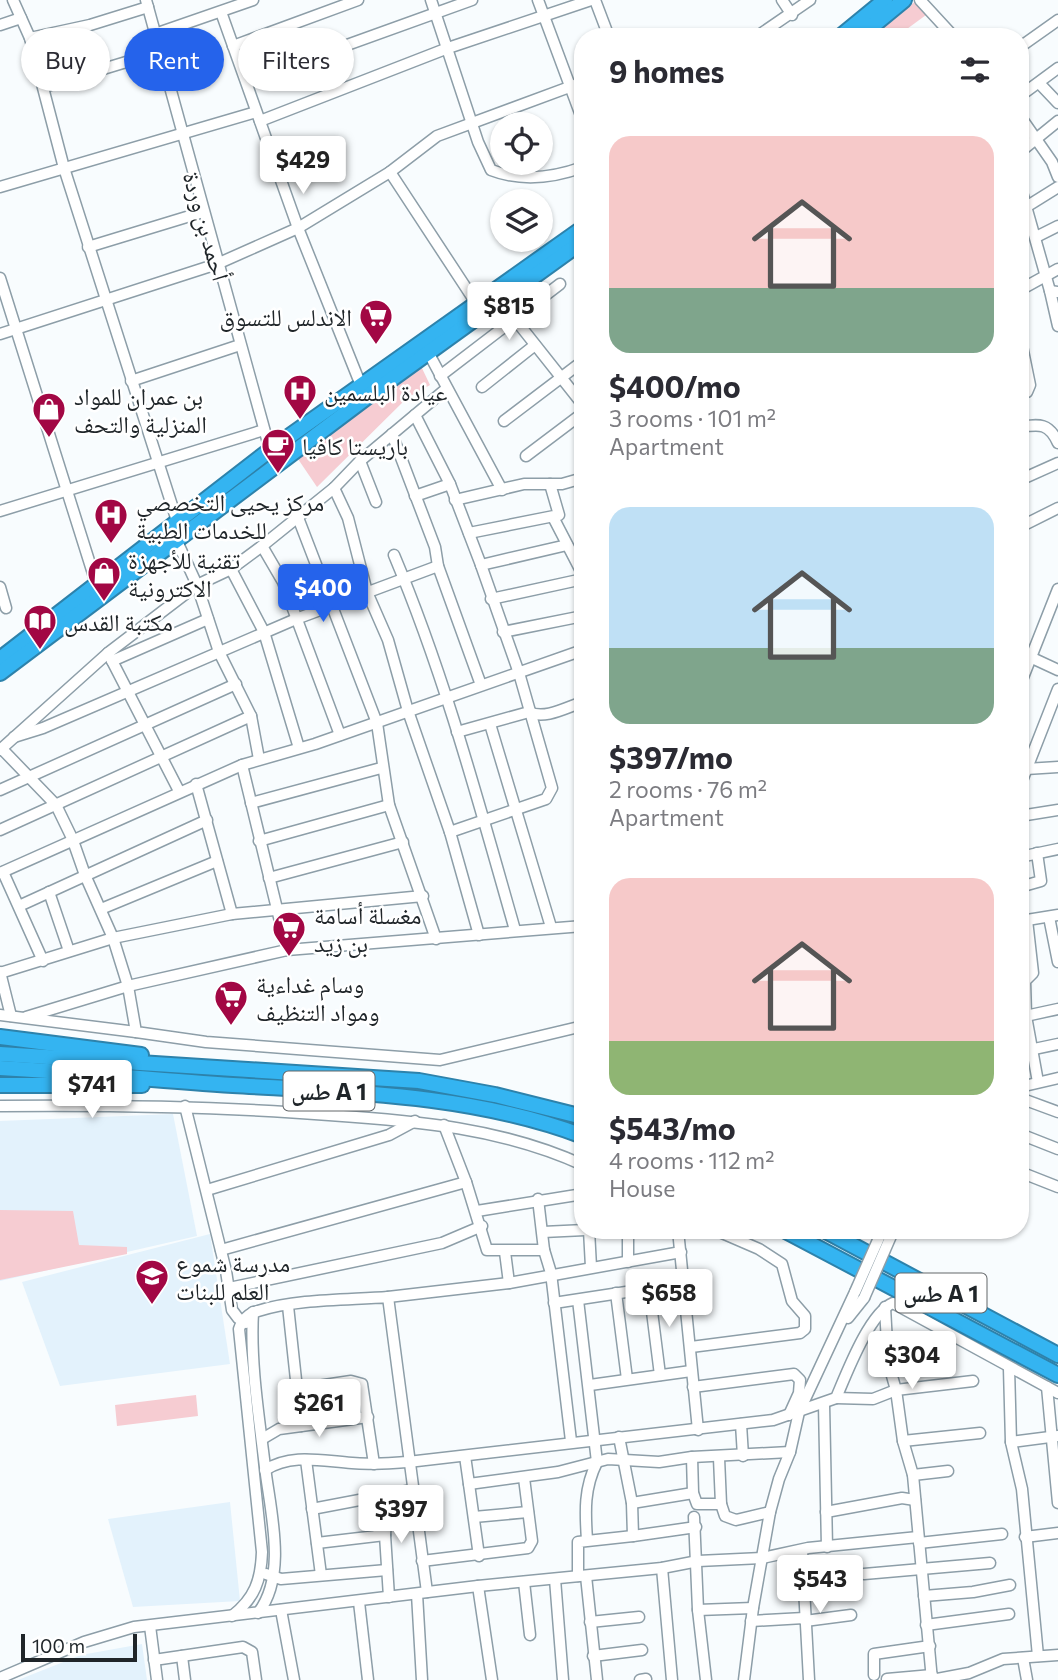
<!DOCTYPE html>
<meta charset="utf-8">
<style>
body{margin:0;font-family:Commissioner,"Noto Naskh Arabic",sans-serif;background:#f7f7f7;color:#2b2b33;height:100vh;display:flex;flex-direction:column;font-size:26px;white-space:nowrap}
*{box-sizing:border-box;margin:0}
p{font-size:23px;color:#7c7c81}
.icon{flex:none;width:38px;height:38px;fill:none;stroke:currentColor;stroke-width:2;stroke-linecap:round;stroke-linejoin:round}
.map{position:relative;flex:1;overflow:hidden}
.details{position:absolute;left:574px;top:28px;width:455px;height:1211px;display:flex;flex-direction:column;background:#fff;border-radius:28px;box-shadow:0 2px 5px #0004}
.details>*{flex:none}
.guide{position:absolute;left:21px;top:28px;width:448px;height:63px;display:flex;gap:14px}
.buttons{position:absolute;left:490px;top:112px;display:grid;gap:14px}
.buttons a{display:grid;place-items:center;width:63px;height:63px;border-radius:50%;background:#fff;box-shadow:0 2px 5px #0004;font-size:35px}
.scale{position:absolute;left:21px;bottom:18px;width:116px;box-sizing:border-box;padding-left:7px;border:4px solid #1f2529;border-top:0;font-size:19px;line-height:24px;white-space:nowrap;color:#1f2529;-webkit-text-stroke:5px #fff;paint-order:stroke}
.price{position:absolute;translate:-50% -60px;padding:0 16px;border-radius:7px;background:#fff;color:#222;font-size:23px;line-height:46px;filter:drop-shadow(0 2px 4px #0008)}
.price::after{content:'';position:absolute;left:50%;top:42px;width:21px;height:16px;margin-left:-10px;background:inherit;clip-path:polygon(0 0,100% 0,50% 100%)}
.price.selected{background:#2563eb;color:#fff}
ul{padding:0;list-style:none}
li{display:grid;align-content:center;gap:14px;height:371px;padding:0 35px}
li span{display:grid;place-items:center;height:217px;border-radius:21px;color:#555}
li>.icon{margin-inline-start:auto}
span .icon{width:126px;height:126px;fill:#fffc;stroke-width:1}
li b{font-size:30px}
h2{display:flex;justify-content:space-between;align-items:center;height:84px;padding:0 35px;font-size:30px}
.tag{padding:0 24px;border-radius:32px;background:#fff;box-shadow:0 2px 5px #0004;font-size:24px;line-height:63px}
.tag.selected{background:#2563eb;color:#fff}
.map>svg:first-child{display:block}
.built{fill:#e3f2fc}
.green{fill:#f6ccd2}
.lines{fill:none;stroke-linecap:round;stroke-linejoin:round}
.minor-casing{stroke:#8d9ea8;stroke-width:13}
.highway-casing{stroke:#2d82ab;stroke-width:18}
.minor{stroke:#fff;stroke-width:10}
.highway{stroke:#34b4f1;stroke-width:14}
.minor-bridge-casing{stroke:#8d9ea8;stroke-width:13;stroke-linecap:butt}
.minor-bridge{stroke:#fff;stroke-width:10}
.labels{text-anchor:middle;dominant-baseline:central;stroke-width:5;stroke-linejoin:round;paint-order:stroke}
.shield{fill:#fff;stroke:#626669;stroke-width:2}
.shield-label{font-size:23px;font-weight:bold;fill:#1f2529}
.street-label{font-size:24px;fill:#1f2529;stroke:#fff}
.poi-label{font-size:24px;fill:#1f2529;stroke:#fff;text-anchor:start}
</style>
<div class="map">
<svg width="1058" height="1680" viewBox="0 0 1058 1680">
<rect width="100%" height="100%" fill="#f8fcfe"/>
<g class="built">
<polygon points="173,1114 197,1236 0,1281 0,1121"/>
<polygon points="210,1234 230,1364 60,1386 22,1282"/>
<polygon points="230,1502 240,1601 133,1607 108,1519"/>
<polygon points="142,1644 147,1680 18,1680 81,1655"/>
</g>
<g class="green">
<polygon points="917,0 926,15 896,37 872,37"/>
<polygon points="420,364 430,385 407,398 317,487 298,459"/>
<polygon points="0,1210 73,1211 79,1245 127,1247 127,1254 0,1280"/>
<polygon points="196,1395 198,1416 117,1426 115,1405"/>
</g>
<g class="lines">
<defs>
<g id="minor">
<polyline points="13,0 30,38 64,168 177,521"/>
<polyline points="146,0 270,450"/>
<path d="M431,0L478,142L491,170C522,182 553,178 583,167"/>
<polyline points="538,0 583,121"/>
<polyline points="595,0 609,37"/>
<polyline points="782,0 792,15"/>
<polyline points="920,0 954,37"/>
<polyline points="221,12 298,228 362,388"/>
<polyline points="0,25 21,18"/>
<polyline points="155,34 253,0"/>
<polyline points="759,35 810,0"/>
<polyline points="30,38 90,25 148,7"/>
<polyline points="233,46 358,0"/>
<polyline points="1020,47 1058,20"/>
<polyline points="247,81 472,0"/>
<polyline points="1039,83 1058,103"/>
<polyline points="44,87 159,52"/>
<polyline points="1020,96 1058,68"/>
<polyline points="1020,116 1052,162 1058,177"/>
<polyline points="260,121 448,48 591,0"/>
<polyline points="1020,152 1058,121"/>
<polyline points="390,172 476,303"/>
<polyline points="1020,185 1050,291"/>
<polyline points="0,187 256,112"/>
<polyline points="1026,207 1058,187"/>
<polyline points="1036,237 1058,226"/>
<polyline points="88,247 203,212"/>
<polyline points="0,278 96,583"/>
<polyline points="1020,290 1058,269"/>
<polyline points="1058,292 1050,291 1058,326"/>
<polyline points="499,299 583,405"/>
<polyline points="0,334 217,264 298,228 390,172 437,136 583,82"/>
<polyline points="1020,336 1030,385 1027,392 1020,393"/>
<polyline points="428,352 502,490"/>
<polyline points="440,376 560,284"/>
<polyline points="131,381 240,345"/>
<polyline points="482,387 535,345"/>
<polyline points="415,415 450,484 481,565 519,673 552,788 546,799 450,832"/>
<polyline points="504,421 583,361"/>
<path d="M1020,427C1040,424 1049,423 1058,443"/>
<polyline points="392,434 435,547 438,566 481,685"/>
<polyline points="526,456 583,413"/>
<polyline points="360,461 376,502"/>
<polyline points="1020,480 1058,463"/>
<polyline points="334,488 348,518 367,592 388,640 408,711 450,832 479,935"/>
<polyline points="415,496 450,484"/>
<polyline points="455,500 524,484 562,484 583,478"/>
<polyline points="0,511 264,430"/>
<polyline points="297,515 377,723 389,805 436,939"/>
<polyline points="553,517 583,575"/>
<polyline points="1020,527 1058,508"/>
<polyline points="469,533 559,515 550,484"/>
<polyline points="176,539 197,585 219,652 251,716 259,759"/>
<polyline points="262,546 283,582 340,735"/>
<path d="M394,555C445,676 479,804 515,930"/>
<polyline points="481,565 567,545"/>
<polyline points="231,569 264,632 299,748"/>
<polyline points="0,587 6,608"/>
<polyline points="491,599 583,579"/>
<polyline points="503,632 583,616"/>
<polyline points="108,653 179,791"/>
<polyline points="1030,657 1058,670"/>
<polyline points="112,661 208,619"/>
<polyline points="1020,685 1058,589"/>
<polyline points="490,724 551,927"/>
<path d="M457,732L529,712C545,720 567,707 583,702"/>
<polyline points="14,737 43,728 296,619 438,566"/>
<polyline points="2,749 56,805 72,838 85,875 113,938 128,986 136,1032 206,1042 440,1060 583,1026"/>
<polyline points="0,750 108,653 197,585 231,569 262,546 334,488 360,461 446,389"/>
<polyline points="242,765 287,950"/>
<polyline points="1026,769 1058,767"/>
<polyline points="196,784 232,914"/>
<polyline points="1020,786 1058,689"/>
<polyline points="0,790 236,684"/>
<polyline points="251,803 381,768"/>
<polyline points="1020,816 1058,810"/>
<polyline points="0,830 251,716"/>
<polyline points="259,841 389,805"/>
<polyline points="1020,857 1058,849"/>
<polyline points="3,872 43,961"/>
<polyline points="0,873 242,765 315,744 583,650"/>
<polyline points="269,878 403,842"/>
<polyline points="1020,887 1041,881 1037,853"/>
<polyline points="49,892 69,951"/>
<polyline points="19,906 207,820"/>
<polyline points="101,909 217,861"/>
<polyline points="1049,917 1058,962"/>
<polyline points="1027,920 1033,973 1025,981 1026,1016 1038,1082"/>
<polyline points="1021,921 1058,915"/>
<polyline points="0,972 11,1016"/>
<polyline points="0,973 113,938 232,914 423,896"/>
<polyline points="0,1015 136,1032"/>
<polyline points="26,1017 128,986 287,950 583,926"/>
<polyline points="1021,1017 1058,1009"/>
<polyline points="1020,1052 1058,1044"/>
<polyline points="1020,1087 1058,1078"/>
<polyline points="1020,1098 1058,1112"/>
<path d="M0,1106C110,1105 219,1106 329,1115C417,1121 502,1128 583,1165"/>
<polyline points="185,1106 226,1271 232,1310 238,1318 246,1323"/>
<polyline points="1020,1134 1058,1149"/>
<polyline points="1020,1172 1058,1187"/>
<polyline points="466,1182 487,1250 544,1250"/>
<polyline points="207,1190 389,1135 415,1121"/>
<polyline points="538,1199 544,1250 551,1273 571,1441"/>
<polyline points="477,1211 583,1194"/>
<polyline points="589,1230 591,1267"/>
<polyline points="678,1230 698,1430"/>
<polyline points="543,1232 585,1230"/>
<polyline points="221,1250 466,1182 444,1125"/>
<polyline points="505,1252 509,1283"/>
<polyline points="628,1262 628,1230"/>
<polyline points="229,1288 442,1243 482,1226"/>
<polyline points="649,1288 660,1375"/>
<polyline points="616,1293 627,1379"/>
<polyline points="388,1297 509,1283 681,1252"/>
<path d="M578,1300L597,1462C584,1488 585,1511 587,1540"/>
<polyline points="554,1303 685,1283"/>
<polyline points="288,1306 301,1426"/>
<path d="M253,1312C250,1362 259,1417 265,1467C270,1510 288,1575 258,1613"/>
<polyline points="848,1318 864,1298"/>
<polyline points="691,1347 800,1333 805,1329 805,1316 792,1301 782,1264 759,1249 715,1230"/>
<polyline points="1009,1368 1011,1442 1022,1489 1038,1656"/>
<polyline points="590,1385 691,1371"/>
<polyline points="693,1387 794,1374 800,1380 799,1393 789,1415"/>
<polyline points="1047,1387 1058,1503"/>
<polyline points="298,1389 351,1381 362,1384 374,1464"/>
<polyline points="836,1398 873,1399 896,1390 888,1362 885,1307"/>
<polyline points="824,1404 827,1547"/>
<polyline points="741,1424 743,1456"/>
<polyline points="619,1437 632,1503 633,1536 696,1527"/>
<polyline points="262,1439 279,1429 368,1417"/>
<polyline points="903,1441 980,1433"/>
<polyline points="1011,1442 1058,1436"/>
<polyline points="465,1456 469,1484 558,1472 608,1459 659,1462 692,1457 790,1452"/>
<polyline points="692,1457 693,1493 697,1504 721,1504 725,1516 736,1520 770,1512"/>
<polyline points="719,1458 721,1504"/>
<polyline points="306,1460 321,1575"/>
<path d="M265,1470C292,1453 321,1461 352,1463C371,1465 389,1463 408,1462L773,1420L836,1398C846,1375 869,1313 893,1303L1058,1393"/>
<polyline points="913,1475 948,1471"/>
<polyline points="469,1484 479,1556"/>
<polyline points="388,1494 385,1535 389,1597"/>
<polyline points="368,1498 374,1525 385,1535"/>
<polyline points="632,1503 693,1493"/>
<polyline points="312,1509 412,1490"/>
<polyline points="826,1512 902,1498 915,1500"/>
<polyline points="474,1517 528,1512"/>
<polyline points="694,1517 698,1610 706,1680"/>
<polyline points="1025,1537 1058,1533"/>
<polyline points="317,1543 385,1535"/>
<polyline points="919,1543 1002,1534"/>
<polyline points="802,1551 809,1680"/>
<polyline points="422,1561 528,1548 532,1541 524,1478"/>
<polyline points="662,1568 672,1680"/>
<polyline points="266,1574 281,1579 387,1570"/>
<polyline points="864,1574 990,1563"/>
<polyline points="578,1576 578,1542 633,1536"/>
<polyline points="586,1576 597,1680"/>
<polyline points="555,1579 563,1680"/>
<polyline points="524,1582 530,1635"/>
<polyline points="478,1586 492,1680"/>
<polyline points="417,1594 422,1680"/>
<polyline points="924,1596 973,1592 1010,1585"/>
<polyline points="359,1602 368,1680"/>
<polyline points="281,1610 294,1680"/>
<polyline points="698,1610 753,1608"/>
<path d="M232,1616C255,1598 261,1580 262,1552L239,1329C242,1320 249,1313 258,1311C296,1299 348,1300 388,1297L427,1592"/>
<polyline points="751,1621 804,1618"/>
<polyline points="805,1621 851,1615"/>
<polyline points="590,1622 639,1617"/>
<polyline points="926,1625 1009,1614"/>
<polyline points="150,1626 157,1680"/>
<polyline points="182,1656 185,1680"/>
<polyline points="593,1656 642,1650"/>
<polyline points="1023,1658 1027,1680"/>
<polyline points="154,1660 243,1647 252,1652 256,1680"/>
<polyline points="874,1675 874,1654 930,1646"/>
<polyline points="0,1678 84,1642 134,1627 478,1586 662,1568 698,1561 762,1558 808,1548 918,1537"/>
<polyline points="887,1679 932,1675"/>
<polyline points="640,1680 646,1679"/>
<polyline points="744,1680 753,1608 770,1512 779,1479 790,1452 799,1412 855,1292"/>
<polyline points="932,1680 913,1475 903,1441 896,1390 973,1381"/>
<polyline points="932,1680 969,1673 1003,1659 1058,1655"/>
</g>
<g id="highway">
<polyline points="840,37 885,0"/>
<polyline points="859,37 904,0"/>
<polyline points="0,659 270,450 583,228"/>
<polyline points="0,673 371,394 583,241"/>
<polyline points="0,1037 141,1055"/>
<polyline points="0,1054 419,1081 495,1095 583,1117"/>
<path d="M0,1068C78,1072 155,1080 233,1085C349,1092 472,1094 583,1136"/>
<polyline points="0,1085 142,1085"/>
<polyline points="784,1230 1058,1375"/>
<polyline points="824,1230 1058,1355"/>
</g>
</defs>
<use href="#minor" class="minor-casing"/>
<use href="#highway" class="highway-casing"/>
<use href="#minor" class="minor"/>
<use href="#highway" class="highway"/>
<defs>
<g id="minor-bridge">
<polyline points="855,1292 882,1231"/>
<polyline points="864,1298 891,1236"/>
</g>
</defs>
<use href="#minor-bridge" class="minor-bridge-casing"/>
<use href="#minor-bridge" class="minor-bridge"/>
</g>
<defs>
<symbol id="supermarket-pin" viewBox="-11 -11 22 30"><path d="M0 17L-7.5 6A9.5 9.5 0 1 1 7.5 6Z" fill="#a20744" stroke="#fff"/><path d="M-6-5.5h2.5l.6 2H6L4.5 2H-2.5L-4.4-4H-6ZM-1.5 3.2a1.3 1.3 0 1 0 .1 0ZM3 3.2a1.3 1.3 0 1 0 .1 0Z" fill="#fff"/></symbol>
<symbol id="hospital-pin" viewBox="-11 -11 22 30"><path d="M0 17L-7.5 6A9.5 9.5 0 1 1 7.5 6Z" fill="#a20744" stroke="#fff"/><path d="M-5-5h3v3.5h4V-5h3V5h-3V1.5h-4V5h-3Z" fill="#fff"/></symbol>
<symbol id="shop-pin" viewBox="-11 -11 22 30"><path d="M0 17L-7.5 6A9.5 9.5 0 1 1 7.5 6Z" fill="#a20744" stroke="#fff"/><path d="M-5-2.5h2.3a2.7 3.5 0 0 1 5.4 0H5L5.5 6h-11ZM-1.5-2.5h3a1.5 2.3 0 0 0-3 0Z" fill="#fff"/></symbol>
<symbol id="cafe-pin" viewBox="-11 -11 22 30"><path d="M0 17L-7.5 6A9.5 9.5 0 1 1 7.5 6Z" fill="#a20744" stroke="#fff"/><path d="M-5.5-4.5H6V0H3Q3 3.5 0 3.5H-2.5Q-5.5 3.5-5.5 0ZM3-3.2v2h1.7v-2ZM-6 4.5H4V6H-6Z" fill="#fff"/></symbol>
<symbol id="library-pin" viewBox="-11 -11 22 30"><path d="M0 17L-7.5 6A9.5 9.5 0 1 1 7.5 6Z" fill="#a20744" stroke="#fff"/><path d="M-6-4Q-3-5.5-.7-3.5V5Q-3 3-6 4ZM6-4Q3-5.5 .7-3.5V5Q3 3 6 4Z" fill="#fff"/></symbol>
<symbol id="school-pin" viewBox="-11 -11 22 30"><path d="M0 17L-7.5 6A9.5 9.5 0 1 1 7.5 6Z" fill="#a20744" stroke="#fff"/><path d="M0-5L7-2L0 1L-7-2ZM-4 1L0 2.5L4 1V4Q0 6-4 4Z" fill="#fff"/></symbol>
</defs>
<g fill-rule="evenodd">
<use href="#supermarket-pin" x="357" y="297" width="38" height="52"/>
<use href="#hospital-pin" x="281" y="372" width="38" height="52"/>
<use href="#shop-pin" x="30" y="390" width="38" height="52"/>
<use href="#cafe-pin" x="259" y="426" width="38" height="52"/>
<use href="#hospital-pin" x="92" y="496" width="38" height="52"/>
<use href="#shop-pin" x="85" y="554" width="38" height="52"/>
<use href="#library-pin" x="21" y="602" width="38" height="52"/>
<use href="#supermarket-pin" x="270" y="909" width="38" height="52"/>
<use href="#supermarket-pin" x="212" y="978" width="38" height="52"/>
<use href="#school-pin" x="133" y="1257" width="38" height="52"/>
</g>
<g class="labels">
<g class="shield">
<rect x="283.5" y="1071.5" width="91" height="39" rx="5"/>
<rect x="895.5" y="1273.5" width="91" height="39" rx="5"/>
</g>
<g class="shield-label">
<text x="329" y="1091">طس A 1</text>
<text x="941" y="1293">طس A 1</text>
</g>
<g class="street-label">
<text transform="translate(207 226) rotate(74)">أحمد بن وردة</text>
</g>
<g class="poi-label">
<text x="352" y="316" text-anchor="end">الاندلس للتسوق</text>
<text x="324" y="391">عيادة البلسمين</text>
<text x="74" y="395">بن عمران للمواد<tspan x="74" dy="28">المنزلية والتحف</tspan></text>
<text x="302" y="445">باريستا كافيا</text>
<text x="136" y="501">مركز يحيى التخصصي<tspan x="136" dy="28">للخدمات الطبية</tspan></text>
<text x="128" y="559">تقنية للأجهزة<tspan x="128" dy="28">الاكترونية</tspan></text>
<text x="64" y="621">مكتبة القدس</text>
<text x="314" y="914">مغسلة أسامة<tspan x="314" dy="28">بن زيد</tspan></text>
<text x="256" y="983">وسام غداءية<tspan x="256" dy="28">ومواد التنظيف</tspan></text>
<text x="176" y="1262">مدرسة شموع<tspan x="176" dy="28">العلم للبنات</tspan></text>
</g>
</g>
</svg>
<div class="buttons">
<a><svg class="icon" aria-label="locate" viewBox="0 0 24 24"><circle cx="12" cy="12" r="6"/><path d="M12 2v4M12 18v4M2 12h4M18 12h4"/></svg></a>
<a><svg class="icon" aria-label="layers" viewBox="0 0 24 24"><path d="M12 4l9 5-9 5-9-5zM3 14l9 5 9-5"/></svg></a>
</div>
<div class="scale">100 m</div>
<b class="price" style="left:303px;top:196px">$429</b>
<b class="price" style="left:509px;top:342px">$815</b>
<b class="price selected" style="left:323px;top:624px">$400</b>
<b class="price" style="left:92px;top:1120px">$741</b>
<b class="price" style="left:669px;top:1329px">$658</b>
<b class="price" style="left:912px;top:1391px">$304</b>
<b class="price" style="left:319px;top:1439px">$261</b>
<b class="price" style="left:401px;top:1545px">$397</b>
<b class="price" style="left:820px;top:1615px">$543</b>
<div class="guide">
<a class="tag">Buy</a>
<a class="tag selected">Rent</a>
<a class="tag">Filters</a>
</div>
<section class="details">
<h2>9 homes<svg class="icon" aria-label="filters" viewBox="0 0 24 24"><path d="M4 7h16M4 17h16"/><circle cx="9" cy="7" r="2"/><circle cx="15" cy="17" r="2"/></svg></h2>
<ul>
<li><span style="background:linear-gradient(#f6c9c9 70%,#7fa58c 0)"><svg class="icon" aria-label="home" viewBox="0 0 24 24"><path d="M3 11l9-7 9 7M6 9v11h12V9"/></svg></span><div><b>$400/mo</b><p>3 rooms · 101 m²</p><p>Apartment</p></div></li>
<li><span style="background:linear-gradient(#bfe0f5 65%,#7fa58c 0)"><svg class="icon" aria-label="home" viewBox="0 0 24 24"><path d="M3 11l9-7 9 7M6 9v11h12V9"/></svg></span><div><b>$397/mo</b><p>2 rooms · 76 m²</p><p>Apartment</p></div></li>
<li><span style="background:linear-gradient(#f6c9c9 75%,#8fb573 0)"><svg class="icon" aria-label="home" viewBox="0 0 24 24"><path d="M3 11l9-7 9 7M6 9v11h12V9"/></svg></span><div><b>$543/mo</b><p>4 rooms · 112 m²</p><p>House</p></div></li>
</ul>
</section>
</div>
